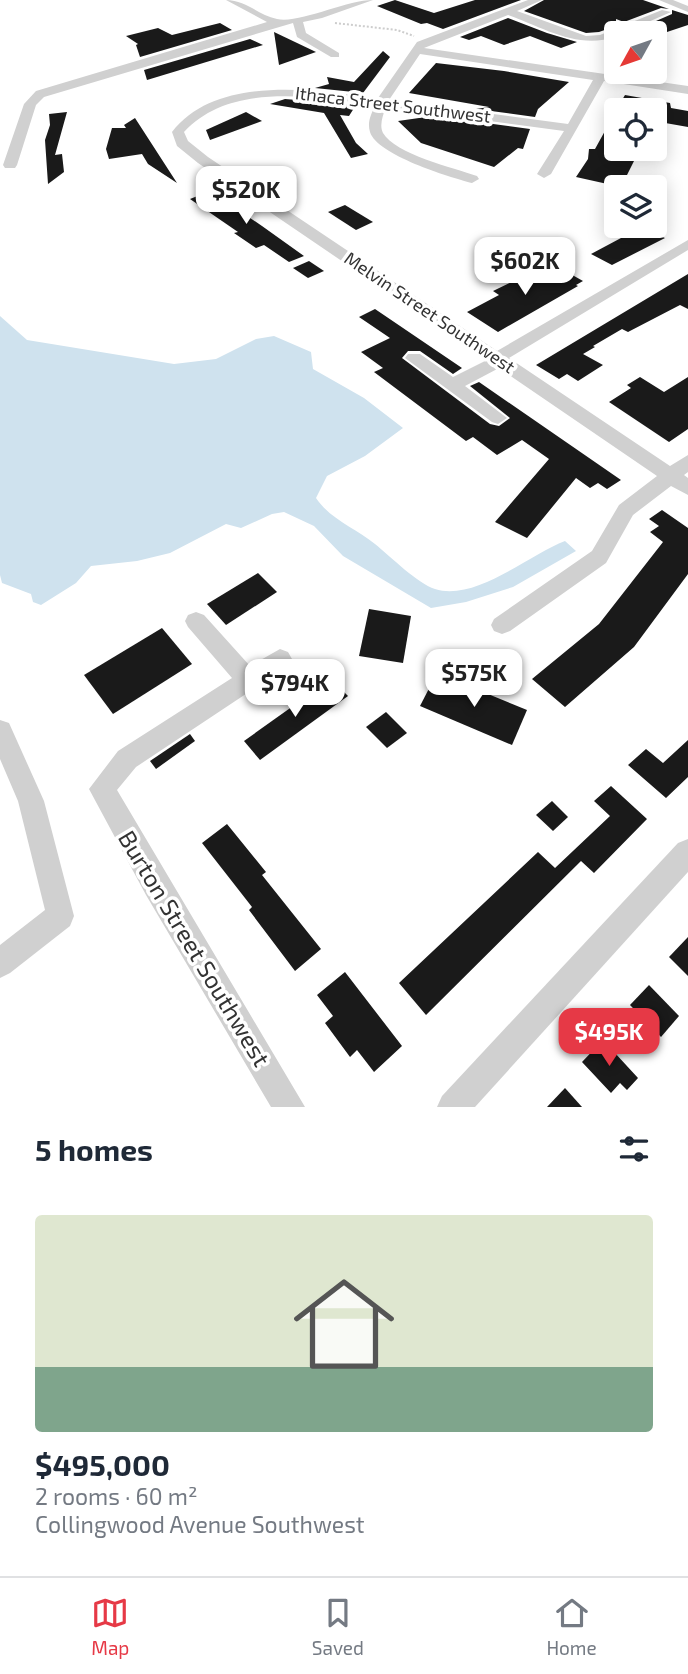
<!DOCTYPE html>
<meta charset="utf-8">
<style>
body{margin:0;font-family:"Exo 2",sans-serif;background:#f2f2f3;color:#1f2937;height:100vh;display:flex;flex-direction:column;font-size:26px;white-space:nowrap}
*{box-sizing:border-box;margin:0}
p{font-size:23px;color:#747a83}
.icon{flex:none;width:38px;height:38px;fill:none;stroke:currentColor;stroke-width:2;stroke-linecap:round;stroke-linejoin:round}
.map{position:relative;height:1107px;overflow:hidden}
.drawer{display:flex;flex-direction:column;background:#fff;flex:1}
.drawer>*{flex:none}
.needle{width:46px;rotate:230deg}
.buttons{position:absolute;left:604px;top:21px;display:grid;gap:14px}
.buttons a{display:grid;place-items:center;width:63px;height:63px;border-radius:7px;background:#fff;box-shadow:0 4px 18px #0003;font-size:35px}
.price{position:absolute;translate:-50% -60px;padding:0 16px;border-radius:14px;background:#fff;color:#222;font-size:23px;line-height:46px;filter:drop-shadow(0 2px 4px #0008)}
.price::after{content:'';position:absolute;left:50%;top:42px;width:21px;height:16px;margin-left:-10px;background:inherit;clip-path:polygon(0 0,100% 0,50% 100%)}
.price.active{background:#e63946;color:#fff}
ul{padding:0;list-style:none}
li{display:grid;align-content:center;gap:14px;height:371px;padding:0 35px}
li+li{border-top:2px solid #e0e1e3}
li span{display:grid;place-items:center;height:217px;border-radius:7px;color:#555}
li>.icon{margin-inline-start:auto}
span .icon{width:126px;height:126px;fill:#fffc;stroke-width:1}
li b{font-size:30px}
h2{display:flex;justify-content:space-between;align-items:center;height:84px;padding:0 35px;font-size:30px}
.tabs{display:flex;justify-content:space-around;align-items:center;height:98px;border-top:2px solid #e0e1e3;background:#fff;font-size:19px;color:#747a83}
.tabs a{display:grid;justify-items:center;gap:4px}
.tabs .active{color:#e63946}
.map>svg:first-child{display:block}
.water{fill:#cfe2ee}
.building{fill:#1a1a1a}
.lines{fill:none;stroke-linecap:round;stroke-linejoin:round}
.path{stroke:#cdcdcd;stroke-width:2;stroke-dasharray:2 2;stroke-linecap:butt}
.minor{fill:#d0d0d0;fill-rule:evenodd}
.labels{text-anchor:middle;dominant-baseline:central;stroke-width:7;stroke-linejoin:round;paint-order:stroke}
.far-street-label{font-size:18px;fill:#333;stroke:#fff}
.near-street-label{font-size:24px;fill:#333;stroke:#fff}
</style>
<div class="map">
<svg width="688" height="1107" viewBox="0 0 688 1107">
<rect width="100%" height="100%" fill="#fff"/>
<path class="water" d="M0,316L27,340L174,364L216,359L256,339L274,336L311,352L313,369L364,398L403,428L365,456L327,476L316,498C330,519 355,528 375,544C391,557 417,583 435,589C475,602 530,554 565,541L576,551L513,587L466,602L431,608L343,556L314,526L284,512L272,514L241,528L226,524L170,553L137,561L91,566L76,583L41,605L33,602L31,594L2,583L0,575Z"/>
<g class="building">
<polygon points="395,0 434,13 475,0 521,0 443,29 427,23 421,24 377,6"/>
<polygon points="544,0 643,0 669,9 661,8 624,22 616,19 616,26 599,32 586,33 524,11"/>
<polygon points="672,10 688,15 688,25 658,35 640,28 672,14"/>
<polygon points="508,18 547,33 577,42 561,48 530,36 504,45 481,36 469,40 460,37"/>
<polygon points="220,23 232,30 140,57 136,45 138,44 126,36 158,28 172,35"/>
<polygon points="274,32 316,52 279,65"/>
<polygon points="250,39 263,45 147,80 144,70"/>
<polygon points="383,51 390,57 363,93 315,88 329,84 327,77 354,82"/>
<polygon points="436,63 504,71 569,82 538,109 535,117 476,109 489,107 409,93"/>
<polygon points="625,95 670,103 671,108 688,111 688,127 654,121 654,110 616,110"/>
<polygon points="285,99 356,105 349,116 340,115 356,143 368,154 351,158 324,113 270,104"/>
<polygon points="616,111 616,149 640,149 621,187 576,177 588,159 589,149 595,149"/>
<polygon points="67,112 55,155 62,154 64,172 48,184 45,140 50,125 49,114"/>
<polygon points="246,112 262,121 210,140 206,130"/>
<polygon points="433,116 530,129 523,149 518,148 494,167 421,143 398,121"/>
<polygon points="135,118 177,183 148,164 142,154 109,159 106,149 112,128 126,128 124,125"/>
<polygon points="210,191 262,226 304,256 289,262 264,245 256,248 234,233 238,232 190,199"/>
<polygon points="345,205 373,222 356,230 328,212"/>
<polygon points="636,226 665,238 612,265 591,254 621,238 617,236"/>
<polygon points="309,261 324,271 308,278 293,268"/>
<polygon points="551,263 583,281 576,285 578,286 498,332 467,312 499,295 493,291"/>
<polygon points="688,274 688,309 680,305 628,332 622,329 593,346 595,347 583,354 603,365 578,381 567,374 559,379 536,365"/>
<polygon points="375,309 462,368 453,374 420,351 408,351 402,358 490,424 499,426 510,418 470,386 479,382 621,480 607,489 598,483 590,488 576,478 527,538 495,522 549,459 522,440 497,455 473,437 466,441 374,372 383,368 361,352 390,338 359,317"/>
<polygon points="640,377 664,392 688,377 688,429 669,442 609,402 631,388 627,385"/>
<polygon points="662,510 688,528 688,574 634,647 565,707 532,679 599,624 663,542 650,532 659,526 649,519"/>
<polygon points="258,573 277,592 226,625 207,604"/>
<polygon points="369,609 411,616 403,663 359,656"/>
<polygon points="162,628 192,664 113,714 84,675"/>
<polygon points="437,673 527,710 512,745 420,706"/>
<polygon points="331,679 348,696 260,760 244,741"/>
<polygon points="386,712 407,733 387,748 366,727"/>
<polygon points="190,734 195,741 156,769 150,761"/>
<polygon points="688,740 688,777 666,798 628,765 646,749 663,763"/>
<polygon points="611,786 647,819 594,873 581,861 426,1015 399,983 538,852 555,868 610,816 594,801"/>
<polygon points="552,801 568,817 553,831 536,815"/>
<polygon points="227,824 266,872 262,875 321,949 295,971 249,910 252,907 202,843"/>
<polygon points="688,937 688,976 669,957"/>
<polygon points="345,972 402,1046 374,1072 357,1050 350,1057 325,1023 333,1016 317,995"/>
<polygon points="649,985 679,1016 661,1037 630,1005"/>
<polygon points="603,1040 638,1078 627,1090 620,1083 611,1093 582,1062"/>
<polygon points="565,1088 582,1107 547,1107"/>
</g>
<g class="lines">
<polyline class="path" points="335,23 397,30 414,36"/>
<g class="minor">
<path d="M226,0C246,0 258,15 277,19C299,24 346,0 373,0L322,18L303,22L306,33L339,53V57H331L297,37L293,23L44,97L36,105L17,165L15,168H5L3,165L24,104L36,91L267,22Z"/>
<path d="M528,0H542L517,11L586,36L600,35L662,10L671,12L623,33H616V36C580,51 542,27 508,15L424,48L688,86V94L604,81L551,174L544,178L537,174L564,131L386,107C383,115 379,125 383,133C395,154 454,168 477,176L479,179L472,183C449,177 377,155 370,132C367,122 371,115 375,105C315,97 231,81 184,132L188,141L208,157L497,351L688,240V250L509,358L670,466L688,455V472L684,475L688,478V495L671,486L633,515L606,563L510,631L502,634L494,631L491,625L494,619L592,551L619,505L657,476L499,368L465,386L507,418L498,424L492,422L405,358L408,354H420L453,377L487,360L198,163L177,146L172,132C217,74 315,90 378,98L417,42ZM420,54L593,80L568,124L389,100Z"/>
<polygon points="659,0 673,0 688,6 688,12"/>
<polygon points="196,612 204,615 250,666 280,649 288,652 292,659 288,666 136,767 117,790 305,1107 271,1107 146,895 89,789 118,751 232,678 188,627 185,621 188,615"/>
<polygon points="0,720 9,723 44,801 74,916 70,926 10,973 0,978 0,945 45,910 18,801 0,759"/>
<polygon points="688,839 688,872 475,1107 437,1107 442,1096 678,843"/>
</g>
</g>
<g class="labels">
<g class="far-street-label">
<text transform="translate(393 104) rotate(7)">Ithaca Street Southwest</text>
<text transform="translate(430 312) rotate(34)">Melvin Street Southwest</text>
</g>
<g class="near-street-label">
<text transform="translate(195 948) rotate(59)">Burton Street Southwest</text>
</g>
</g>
</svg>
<div class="buttons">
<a><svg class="needle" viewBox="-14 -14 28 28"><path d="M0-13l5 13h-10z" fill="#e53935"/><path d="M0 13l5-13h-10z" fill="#747a83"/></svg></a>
<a><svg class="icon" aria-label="locate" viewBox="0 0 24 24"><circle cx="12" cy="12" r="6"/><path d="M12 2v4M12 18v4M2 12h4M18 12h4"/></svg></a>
<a><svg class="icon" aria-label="layers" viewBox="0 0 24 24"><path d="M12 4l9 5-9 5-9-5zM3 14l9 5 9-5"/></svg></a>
</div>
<b class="price" style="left:246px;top:226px">$520K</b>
<b class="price" style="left:525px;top:297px">$602K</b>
<b class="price" style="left:474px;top:709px">$575K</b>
<b class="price" style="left:295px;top:719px">$794K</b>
<b class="price active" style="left:609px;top:1068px">$495K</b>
</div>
<section class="drawer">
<h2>5 homes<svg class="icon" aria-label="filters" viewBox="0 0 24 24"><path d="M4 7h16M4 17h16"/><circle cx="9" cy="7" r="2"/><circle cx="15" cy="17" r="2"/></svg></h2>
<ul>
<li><span style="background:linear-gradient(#dfe7d0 70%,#7fa58c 0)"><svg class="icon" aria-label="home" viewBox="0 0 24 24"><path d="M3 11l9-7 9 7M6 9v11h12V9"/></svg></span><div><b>$495,000</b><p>2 rooms · 60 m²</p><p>Collingwood Avenue Southwest</p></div></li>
</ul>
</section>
<nav class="tabs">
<a class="active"><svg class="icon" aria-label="map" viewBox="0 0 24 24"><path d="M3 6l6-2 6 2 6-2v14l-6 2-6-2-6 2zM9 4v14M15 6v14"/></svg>Map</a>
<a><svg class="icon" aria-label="saved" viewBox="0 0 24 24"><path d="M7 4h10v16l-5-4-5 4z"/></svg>Saved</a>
<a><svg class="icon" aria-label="home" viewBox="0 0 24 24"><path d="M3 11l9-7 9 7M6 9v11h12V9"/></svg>Home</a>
</nav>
